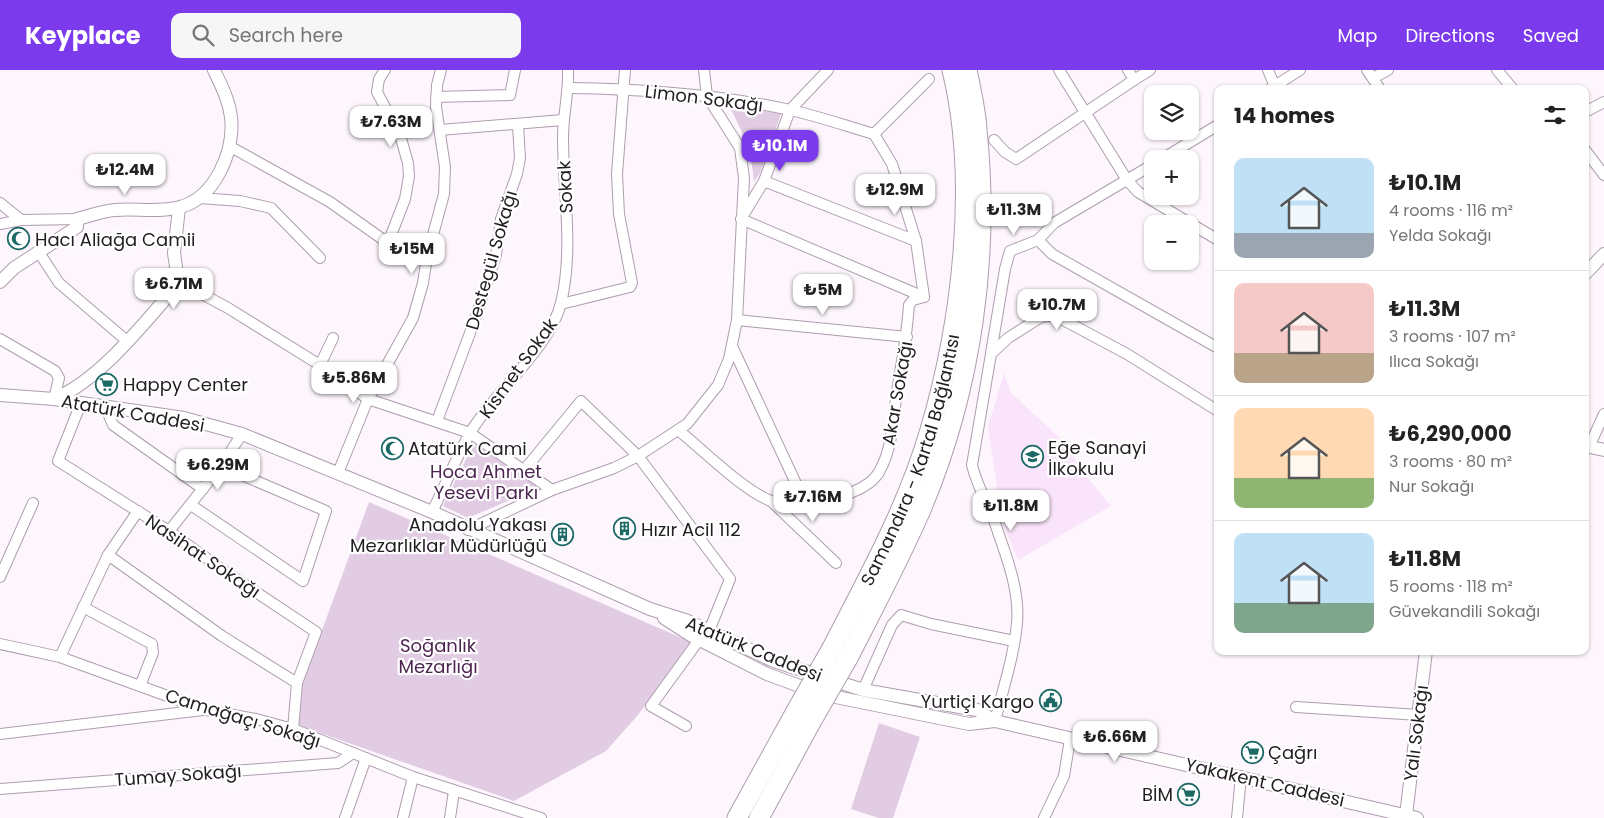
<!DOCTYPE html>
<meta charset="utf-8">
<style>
body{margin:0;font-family:Poppins,sans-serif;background:#f6f6f6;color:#222;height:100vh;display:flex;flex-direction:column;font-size:19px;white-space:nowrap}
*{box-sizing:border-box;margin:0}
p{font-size:16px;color:#767676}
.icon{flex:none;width:28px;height:28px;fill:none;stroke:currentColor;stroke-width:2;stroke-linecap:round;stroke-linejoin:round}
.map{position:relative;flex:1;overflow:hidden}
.side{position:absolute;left:1214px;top:15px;width:375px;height:570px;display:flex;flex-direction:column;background:#fff;border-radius:10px;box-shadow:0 1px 4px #0004}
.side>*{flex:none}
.controls{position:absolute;left:1144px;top:15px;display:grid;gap:10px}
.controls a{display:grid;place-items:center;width:55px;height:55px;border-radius:10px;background:#fff;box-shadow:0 1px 4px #0004;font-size:25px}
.price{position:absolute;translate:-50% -42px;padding:0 11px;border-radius:10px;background:#fff;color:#222;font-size:16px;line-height:32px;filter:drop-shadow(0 1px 2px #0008)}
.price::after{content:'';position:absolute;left:50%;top:30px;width:15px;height:11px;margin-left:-8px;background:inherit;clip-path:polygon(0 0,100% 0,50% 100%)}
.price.current{background:#7c3aed;color:#fff}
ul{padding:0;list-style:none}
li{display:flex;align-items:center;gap:15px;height:125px;padding:0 20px}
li+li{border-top:1px solid #e0e0e0}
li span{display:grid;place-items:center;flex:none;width:140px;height:100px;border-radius:10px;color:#555}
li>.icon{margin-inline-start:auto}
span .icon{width:60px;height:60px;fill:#fffc;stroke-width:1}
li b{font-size:21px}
h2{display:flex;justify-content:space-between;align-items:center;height:60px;padding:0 20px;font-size:21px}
header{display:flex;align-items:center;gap:30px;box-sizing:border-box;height:70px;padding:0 25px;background:#7c3aed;color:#fff}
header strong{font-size:24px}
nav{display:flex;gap:28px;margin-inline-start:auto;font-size:18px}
.search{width:350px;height:45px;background:#f6f6f6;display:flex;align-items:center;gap:12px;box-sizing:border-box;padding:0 18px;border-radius:10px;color:#767676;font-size:19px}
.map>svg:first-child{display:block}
.built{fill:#fae4fb}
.green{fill:#e2cce4}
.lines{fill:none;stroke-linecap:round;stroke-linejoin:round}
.minor-casing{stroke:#ad9eae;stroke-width:12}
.tertiary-casing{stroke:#ad9eae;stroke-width:14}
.motorway-casing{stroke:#ad9eae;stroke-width:21}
.minor{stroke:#fff;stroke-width:10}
.tertiary{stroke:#fff;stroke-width:12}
.motorway{stroke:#fff;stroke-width:19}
.motorway-bridge-casing{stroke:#ad9eae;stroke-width:21;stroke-linecap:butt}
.motorway-bridge{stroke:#fff;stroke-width:19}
.labels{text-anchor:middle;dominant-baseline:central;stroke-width:4.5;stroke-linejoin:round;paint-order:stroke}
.street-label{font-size:18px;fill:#221d23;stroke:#fff}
.poi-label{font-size:18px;fill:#221d23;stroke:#fff;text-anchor:start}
.park-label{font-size:18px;fill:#4d2551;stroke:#fff}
</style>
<header>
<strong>Keyplace</strong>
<div class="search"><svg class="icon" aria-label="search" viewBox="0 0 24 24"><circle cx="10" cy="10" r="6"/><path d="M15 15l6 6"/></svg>Search here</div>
<nav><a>Map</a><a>Directions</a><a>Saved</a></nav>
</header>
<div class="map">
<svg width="1604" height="748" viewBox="0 0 1604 748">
<rect width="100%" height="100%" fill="#fdf6fd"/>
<polygon class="built" points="1004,303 1011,323 1063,371 1083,402 1111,436 1018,490 1002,451 988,357"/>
<g class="green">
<polygon points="729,35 781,44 760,103 754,112 750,79"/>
<polygon points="474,373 543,416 468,448 443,436"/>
<polygon points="369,432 691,572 638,645 606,681 514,731 300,656 295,645 303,612"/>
<polygon points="879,653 920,667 893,748 879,748 851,739"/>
</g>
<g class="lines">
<defs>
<g id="minor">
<polyline points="385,0 379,9 377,22 400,65 408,93 409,106 405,129 388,173"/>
<polyline points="828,0 790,40 764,111 741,149 924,227"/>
<polyline points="1059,0 1127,110 1138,122 1218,170"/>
<polyline points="1128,0 1134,10 1150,0"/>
<polyline points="1268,0 1276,19"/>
<polyline points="1367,0 1380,19"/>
<polyline points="1497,0 1513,19"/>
<polyline points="1373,8 1388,0"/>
<path d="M569,18C642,19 718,24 790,40C818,46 846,56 874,64L892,94L916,171L924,227"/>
<polyline points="1270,19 1300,0"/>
<polyline points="436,27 510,25 515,0"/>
<polyline points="1585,42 1604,32"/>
<polyline points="440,60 563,50"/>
<polyline points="874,64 929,9"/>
<polyline points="994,70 1005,82 1016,89 1134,10"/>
<polyline points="229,76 330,132 388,173 427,187"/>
<polyline points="1585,80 1604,105"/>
<polyline points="1162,89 1218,55"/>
<polyline points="764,111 916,171"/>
<polyline points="200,128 240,131 271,138 320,188"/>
<polyline points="0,133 21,150"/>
<polyline points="0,154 21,150 77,149"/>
<polyline points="1038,170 1052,184 1218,278"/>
<polyline points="38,181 59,213 127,271"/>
<polyline points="178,211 228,238 323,297 368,329 470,363 552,420"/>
<polyline points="561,234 630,217 632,213 619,144 617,104 625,0"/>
<polyline points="737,250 907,267"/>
<polyline points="0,269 55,301 59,308 54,329"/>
<polyline points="732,276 806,435"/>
<polyline points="991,283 1005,199 1010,181 1038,170 1054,153 1152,95"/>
<polyline points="320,295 333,268"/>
<polyline points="81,333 58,391 169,461 220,498 316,562 297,613 293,659"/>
<polyline points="105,336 113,355 203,419"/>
<polyline points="437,351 473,255 496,185 501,149 517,104 520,88 518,55"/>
<path d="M678,360C702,379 744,421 771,431C790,439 812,436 831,430C847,424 870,418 879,402C893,378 893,348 897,321C902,292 907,264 909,235L913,230L924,227"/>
<polyline points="1589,377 1604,344"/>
<polyline points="525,399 581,331 638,386 730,509 709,561"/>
<polyline points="338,403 368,329 413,248 423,213 427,187 444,124 445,97 436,37 437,15 441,0"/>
<polyline points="772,432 836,493"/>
<polyline points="191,435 303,511 326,441 221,396"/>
<path d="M432,442C445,416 456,388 470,363C494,322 550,278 561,233C574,179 563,122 563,67C563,44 569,23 568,0"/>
<polyline points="468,460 552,420 614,398 638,386 687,354 718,315 729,289 737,250 744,108 740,78 707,26 704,0"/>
<polyline points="169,461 221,396 242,364"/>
<polyline points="108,485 222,566 297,613"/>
<polyline points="0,507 33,433"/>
<polyline points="83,537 152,574 153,583 140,616"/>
<polyline points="0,574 60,587 206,640 256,649 293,659 413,707 541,748"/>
<polyline points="60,587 108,485 138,441"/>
<polyline points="863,620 892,555 901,545 931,554 1014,571"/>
<polyline points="1296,637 1419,645"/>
<path d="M995,651C1003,619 1014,586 1017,553C1020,520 1006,486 996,456C989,435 977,417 972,395L991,284L1008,268L1041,247L1054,245L1127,284L1218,341"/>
<polyline points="686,656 651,636 699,570"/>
<polyline points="0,664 203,640"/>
<polyline points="0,719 338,693 353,683"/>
<polyline points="345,748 366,688"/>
<polyline points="403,748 413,707"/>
<polyline points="450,748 454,721"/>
<polyline points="1044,748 1064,706 1070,669"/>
<polyline points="1237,748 1241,706"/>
</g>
<g id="tertiary">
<polyline points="1585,204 1604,184"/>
<path d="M0,212L14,198L77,157V149C89,146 102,141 115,140C135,138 159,143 180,137C215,128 235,81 231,47C229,30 221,15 214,0"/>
<polyline points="0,325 54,329 184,348 242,364 432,442 650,539 688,551 774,591 863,620 977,640 995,651 1417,748"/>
<path d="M54,329C98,311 142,256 173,220L178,211L174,183L179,138"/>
<polyline points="1585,376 1604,380"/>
<polyline points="664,548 692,566 767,604 821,624 969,654 995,651"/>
<polyline points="1406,745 1426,581"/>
</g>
<g id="motorway">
<path id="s1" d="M832,578C868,508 908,436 930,360C962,252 979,111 952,0"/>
<path d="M848,588C874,537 901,487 923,435C972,317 990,186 977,60C976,40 971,20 967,0"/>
<polyline points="737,748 795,643"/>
<polyline points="759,748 811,652"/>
</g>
</defs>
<use href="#minor" class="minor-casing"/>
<use href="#tertiary" class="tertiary-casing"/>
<use href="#motorway" class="motorway-casing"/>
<use href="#minor" class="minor"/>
<use href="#tertiary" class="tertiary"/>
<use href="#motorway" class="motorway"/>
<defs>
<g id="motorway-bridge">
<polyline points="795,643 832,578"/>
<polyline points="811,652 848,588"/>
</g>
</defs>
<use href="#motorway-bridge" class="motorway-bridge-casing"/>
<use href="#motorway-bridge" class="motorway-bridge"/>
</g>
<defs>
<symbol id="mosque-ring" viewBox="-11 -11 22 22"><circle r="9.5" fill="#fff" stroke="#1d6966" stroke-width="1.5"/><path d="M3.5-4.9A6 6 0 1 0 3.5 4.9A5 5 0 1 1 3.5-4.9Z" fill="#1d6966"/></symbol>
<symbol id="supermarket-ring" viewBox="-11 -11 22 22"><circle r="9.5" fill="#fff" stroke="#1d6966" stroke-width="1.5"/><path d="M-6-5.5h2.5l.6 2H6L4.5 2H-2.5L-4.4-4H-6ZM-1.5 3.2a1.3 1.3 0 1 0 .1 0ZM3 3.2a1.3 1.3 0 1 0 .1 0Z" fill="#1d6966"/></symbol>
<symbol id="school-ring" viewBox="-11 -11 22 22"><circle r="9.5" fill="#fff" stroke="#1d6966" stroke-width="1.5"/><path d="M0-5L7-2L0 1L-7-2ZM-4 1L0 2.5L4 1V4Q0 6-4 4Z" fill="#1d6966"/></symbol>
<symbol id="building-ring" viewBox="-11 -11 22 22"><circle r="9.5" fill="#fff" stroke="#1d6966" stroke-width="1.5"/><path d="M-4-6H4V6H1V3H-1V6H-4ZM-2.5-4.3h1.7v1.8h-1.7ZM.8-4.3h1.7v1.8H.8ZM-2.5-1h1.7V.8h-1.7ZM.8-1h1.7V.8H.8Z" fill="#1d6966"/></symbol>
<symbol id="civic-ring" viewBox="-11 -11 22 22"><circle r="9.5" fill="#fff" stroke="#1d6966" stroke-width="1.5"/><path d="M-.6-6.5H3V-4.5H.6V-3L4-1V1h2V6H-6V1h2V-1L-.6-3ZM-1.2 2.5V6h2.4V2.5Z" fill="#1d6966"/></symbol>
</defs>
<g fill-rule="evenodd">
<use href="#mosque-ring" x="6" y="156" width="25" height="25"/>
<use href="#supermarket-ring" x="94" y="302" width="25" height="25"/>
<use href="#mosque-ring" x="380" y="366" width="25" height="25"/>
<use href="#school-ring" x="1020" y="374" width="25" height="25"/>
<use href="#building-ring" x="612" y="446" width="25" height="25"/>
<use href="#building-ring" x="550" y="452" width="25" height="25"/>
<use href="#civic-ring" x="1038" y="618" width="25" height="25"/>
<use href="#supermarket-ring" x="1240" y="670" width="25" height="25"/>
<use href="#supermarket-ring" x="1176" y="712" width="25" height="25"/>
</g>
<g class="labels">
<g class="street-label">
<text transform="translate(704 28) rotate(7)">Limon Sokağı</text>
<text transform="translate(565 117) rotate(-93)">Sokak</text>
<text transform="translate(491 190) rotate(-74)">Destegül Sokağı</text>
<text transform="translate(518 298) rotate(-54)">Kismet Sokak</text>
<text transform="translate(897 323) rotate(-80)">Akar Sokağı</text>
<text transform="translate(133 343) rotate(10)">Atatürk Caddesi</text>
<text stroke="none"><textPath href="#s1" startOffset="205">Samandıra - Kartal Bağlantısı</textPath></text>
<text transform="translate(203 486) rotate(34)">Nasihat Sokağı</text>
<text transform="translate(754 579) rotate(22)">Atatürk Caddesi</text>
<text transform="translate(243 648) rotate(17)">Camağaçı Sokağı</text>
<text transform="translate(1416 663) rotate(-83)">Yalı Sokağı</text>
<text transform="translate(178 705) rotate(-4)">Tumay Sokağı</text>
<text transform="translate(1265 712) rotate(13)">Yakakent Caddesi</text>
</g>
<g class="poi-label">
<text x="35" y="169">Hacı Aliağa Camii</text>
<text x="123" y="314">Happy Center</text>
<text x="1048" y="377">Eğe Sanayi<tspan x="1048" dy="21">İlkokulu</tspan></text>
<text x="408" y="378">Atatürk Cami</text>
<text x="547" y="454" text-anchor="end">Anadolu Yakası<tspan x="547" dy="21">Mezarlıklar Müdürlüğü</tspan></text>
<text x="641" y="459">Hızır Acil 112</text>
<text x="1034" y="631" text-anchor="end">Yurtiçi Kargo</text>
<text x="1268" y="682">Çağrı</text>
<text x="1173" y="724" text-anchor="end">BİM</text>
</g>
<g class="park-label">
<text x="486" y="401">Hoca Ahmet<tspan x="486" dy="21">Yesevi Parkı</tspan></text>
<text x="438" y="575">Soğanlık<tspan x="438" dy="21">Mezarlığı</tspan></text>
</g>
</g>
</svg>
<div class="controls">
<a><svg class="icon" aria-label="layers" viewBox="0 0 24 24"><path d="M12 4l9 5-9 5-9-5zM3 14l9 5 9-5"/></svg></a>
<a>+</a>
<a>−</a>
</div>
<b class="price" style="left:391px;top:78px">₺7.63M</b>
<b class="price current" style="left:780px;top:102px">₺10.1M</b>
<b class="price" style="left:125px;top:126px">₺12.4M</b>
<b class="price" style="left:895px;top:146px">₺12.9M</b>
<b class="price" style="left:1014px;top:166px">₺11.3M</b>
<b class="price" style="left:412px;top:205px">₺15M</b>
<b class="price" style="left:174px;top:240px">₺6.71M</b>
<b class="price" style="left:823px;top:246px">₺5M</b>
<b class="price" style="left:1057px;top:261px">₺10.7M</b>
<b class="price" style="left:354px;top:334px">₺5.86M</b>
<b class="price" style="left:218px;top:421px">₺6.29M</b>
<b class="price" style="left:813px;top:453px">₺7.16M</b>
<b class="price" style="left:1011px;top:462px">₺11.8M</b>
<b class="price" style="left:1115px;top:693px">₺6.66M</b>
<section class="side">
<h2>14 homes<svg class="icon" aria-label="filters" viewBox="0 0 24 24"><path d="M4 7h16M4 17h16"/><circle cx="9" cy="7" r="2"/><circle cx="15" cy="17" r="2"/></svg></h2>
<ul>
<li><span style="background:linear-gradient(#bfe0f5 75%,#9aa5b1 0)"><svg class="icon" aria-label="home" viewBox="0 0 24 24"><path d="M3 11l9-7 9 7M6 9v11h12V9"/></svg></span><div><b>₺10.1M</b><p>4 rooms · 116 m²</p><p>Yelda Sokağı</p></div></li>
<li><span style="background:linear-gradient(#f6c9c9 70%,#b9a48a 0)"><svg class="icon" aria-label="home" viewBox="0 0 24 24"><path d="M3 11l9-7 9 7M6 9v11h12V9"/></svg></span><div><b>₺11.3M</b><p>3 rooms · 107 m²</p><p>Ilıca Sokağı</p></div></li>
<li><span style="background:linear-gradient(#ffd9b3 70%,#8fb573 0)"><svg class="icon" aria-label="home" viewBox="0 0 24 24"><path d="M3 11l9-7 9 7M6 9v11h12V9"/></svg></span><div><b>₺6,290,000</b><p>3 rooms · 80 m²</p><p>Nur Sokağı</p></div></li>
<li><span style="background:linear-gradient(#bfe0f5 70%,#7fa58c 0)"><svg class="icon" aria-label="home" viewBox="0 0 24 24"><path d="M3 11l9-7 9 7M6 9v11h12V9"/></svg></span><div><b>₺11.8M</b><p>5 rooms · 118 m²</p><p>Güvekandili Sokağı</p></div></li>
</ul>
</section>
</div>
